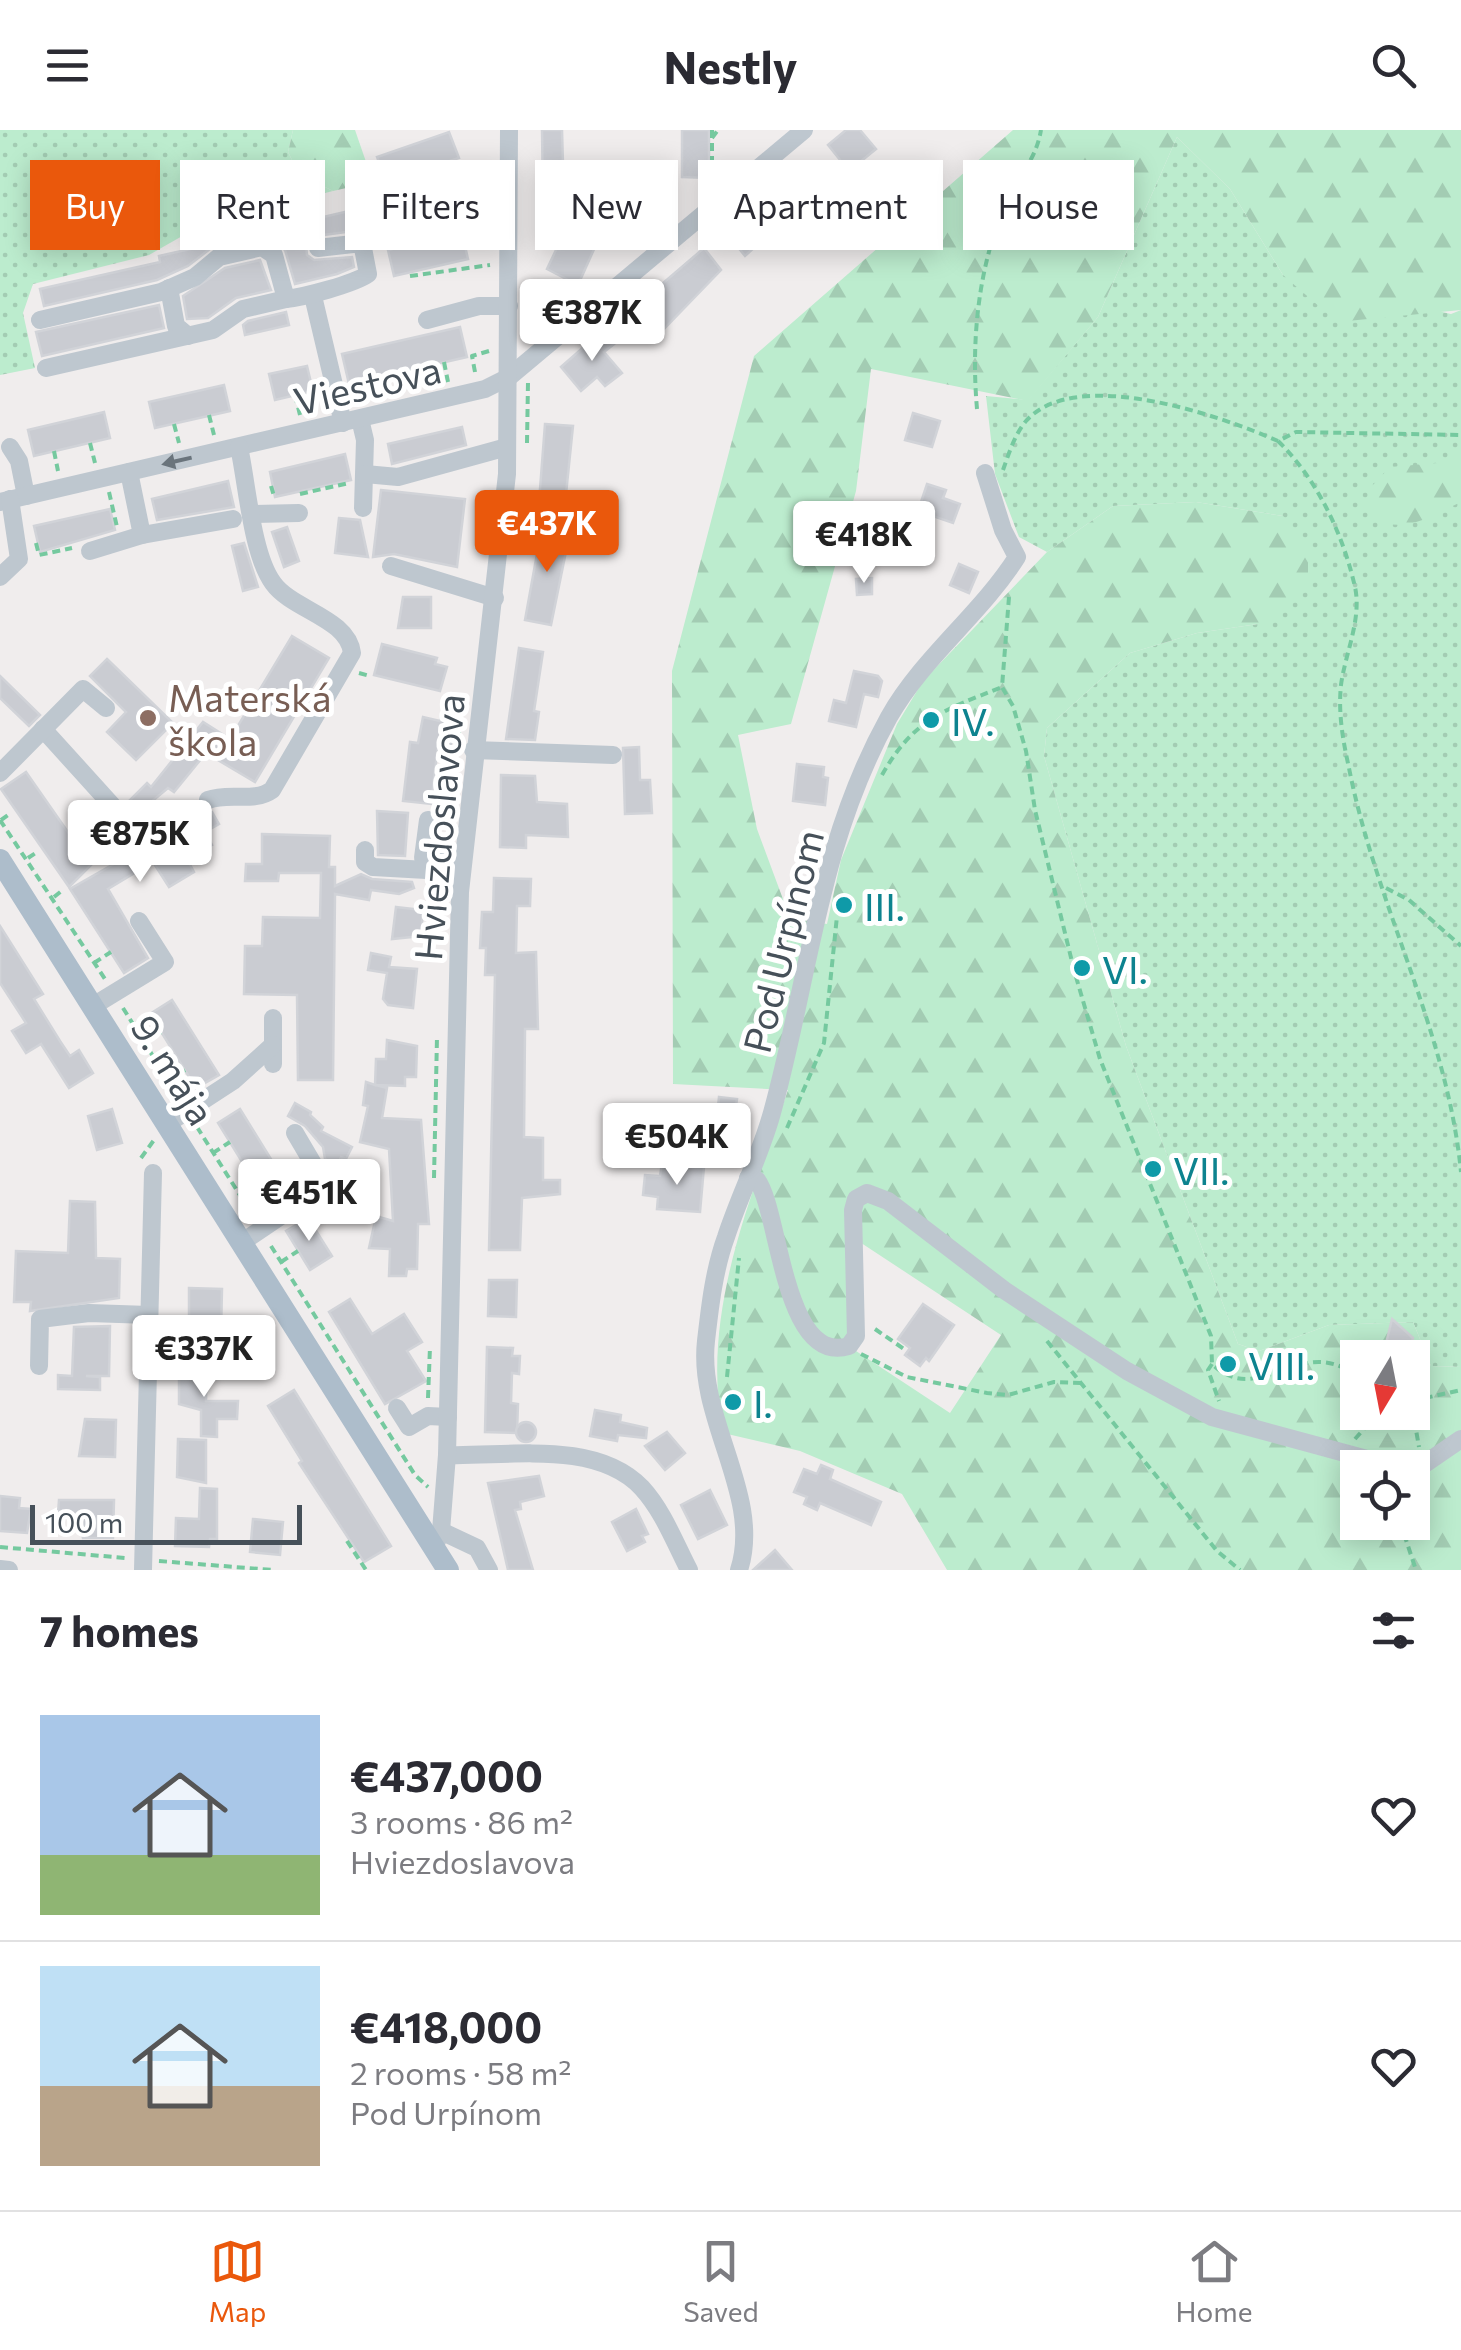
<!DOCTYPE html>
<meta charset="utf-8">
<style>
body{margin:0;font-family:Commissioner,sans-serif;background:#f2f2f3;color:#2b2b33;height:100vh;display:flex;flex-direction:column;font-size:38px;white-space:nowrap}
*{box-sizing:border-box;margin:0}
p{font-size:32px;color:#7c7c81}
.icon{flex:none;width:55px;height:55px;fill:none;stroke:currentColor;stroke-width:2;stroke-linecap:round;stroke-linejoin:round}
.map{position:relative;height:1440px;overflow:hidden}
.details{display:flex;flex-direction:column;background:#fff;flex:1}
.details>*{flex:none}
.guide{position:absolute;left:30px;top:30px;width:1402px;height:90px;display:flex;gap:20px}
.needle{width:65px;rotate:190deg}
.controls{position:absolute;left:1340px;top:1210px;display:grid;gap:20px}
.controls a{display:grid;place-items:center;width:90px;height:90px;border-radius:0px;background:#fff;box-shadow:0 5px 25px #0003;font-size:50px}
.scale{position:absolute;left:30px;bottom:25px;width:272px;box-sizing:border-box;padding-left:10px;border:5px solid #465059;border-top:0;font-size:28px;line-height:35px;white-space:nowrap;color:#465059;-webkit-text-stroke:8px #fff;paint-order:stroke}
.price{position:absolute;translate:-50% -85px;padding:0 22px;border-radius:10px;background:#fff;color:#222;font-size:32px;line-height:65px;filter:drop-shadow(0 2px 5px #0008)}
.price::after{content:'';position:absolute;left:50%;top:60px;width:30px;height:22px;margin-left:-15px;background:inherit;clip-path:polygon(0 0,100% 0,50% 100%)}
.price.active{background:#ea580c;color:#fff}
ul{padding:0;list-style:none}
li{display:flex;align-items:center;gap:30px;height:250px;padding:0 40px}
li+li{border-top:2px solid #e1e1e2}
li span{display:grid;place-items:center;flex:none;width:280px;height:200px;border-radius:0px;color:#555}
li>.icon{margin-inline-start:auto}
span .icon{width:120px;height:120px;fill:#fffc;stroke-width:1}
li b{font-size:42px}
h2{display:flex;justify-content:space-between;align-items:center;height:120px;padding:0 40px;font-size:42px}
.chip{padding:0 35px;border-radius:0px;background:#fff;box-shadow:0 5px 25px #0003;font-size:35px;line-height:90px}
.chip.active{background:#ea580c;color:#fff}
header{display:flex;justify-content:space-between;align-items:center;height:130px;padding:0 40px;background:#fff;font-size:45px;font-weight:700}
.tab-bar{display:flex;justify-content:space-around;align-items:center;height:140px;border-top:2px solid #e1e1e2;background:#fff;font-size:28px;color:#7c7c81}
.tab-bar a{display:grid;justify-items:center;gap:5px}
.tab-bar .active{color:#ea580c}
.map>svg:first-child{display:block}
.grass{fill:url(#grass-dots)}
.forest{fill:url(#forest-firs);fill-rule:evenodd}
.building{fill:#caccd2;stroke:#d1d3d8;stroke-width:2.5}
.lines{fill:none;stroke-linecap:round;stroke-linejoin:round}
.path{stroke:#75c99f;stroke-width:4;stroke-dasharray:8 5;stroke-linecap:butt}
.minor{stroke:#bec7cf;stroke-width:18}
.major{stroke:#adbdcb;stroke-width:22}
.oneway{fill:#6a747c}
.education-dot{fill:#8d6e63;stroke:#fff;stroke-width:4}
.culture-dot{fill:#0f9aa8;stroke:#fff;stroke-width:4}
.labels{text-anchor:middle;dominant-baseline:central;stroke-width:10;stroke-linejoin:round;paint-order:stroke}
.street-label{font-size:38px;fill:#465059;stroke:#fff}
.education-label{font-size:38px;fill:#785e54;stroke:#fff;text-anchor:start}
.culture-label{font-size:38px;fill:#0d838f;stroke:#fff;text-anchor:start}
</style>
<header><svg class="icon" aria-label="menu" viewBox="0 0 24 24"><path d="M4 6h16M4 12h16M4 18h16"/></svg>Nestly<svg class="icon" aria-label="search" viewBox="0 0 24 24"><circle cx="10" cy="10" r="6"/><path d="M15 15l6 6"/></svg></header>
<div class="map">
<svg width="1461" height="1440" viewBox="0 0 1461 1440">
<defs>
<pattern id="grass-dots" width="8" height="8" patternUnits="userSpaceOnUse" patternTransform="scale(2.5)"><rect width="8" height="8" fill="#bcecce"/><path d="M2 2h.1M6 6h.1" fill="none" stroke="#a3ccb3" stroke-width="1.8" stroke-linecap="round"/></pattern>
<pattern id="forest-firs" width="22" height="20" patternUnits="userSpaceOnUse" patternTransform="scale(2.5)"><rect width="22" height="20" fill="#bcecce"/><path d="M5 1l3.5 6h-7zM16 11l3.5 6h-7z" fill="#a3ccb3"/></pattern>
</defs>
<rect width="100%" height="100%" fill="#f0eded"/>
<g class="grass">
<polygon points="0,0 293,0 288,22 299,44 333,61 205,93 149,125 33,154 23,183 35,238 0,245"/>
<polygon points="1177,7 1230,59 1283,145 1451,184 1461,180 1461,1237 1431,1236 1413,1192 1329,1195 1259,1221 1238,1214 1126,916 1044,626 1047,598 1130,523 1197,503 1258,494 1283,386 1196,372 1113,376 1047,422 1019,407 995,344 986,266 1028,270 1098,187"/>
</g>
<g class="forest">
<polygon points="293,0 355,0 373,52 333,61 299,44 288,22"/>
<path d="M1013,0H1461V180L1337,192L1283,145L1230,59L1177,7L1098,187L1028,271L871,239L856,361L791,594L738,605L757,699L790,788L827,794L841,730L897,594L923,551L1047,422L1113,376L1196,372L1283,386L1308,413V460L1258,494L1197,503L1130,523L1047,598L1044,626L1126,916L1238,1214L1259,1221L1329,1195L1413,1192L1431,1236L1461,1237V1440H947L902,1364L800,1321L723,1303C700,1183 750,1072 788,960L673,954L672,541L754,226ZM846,1103L1001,1205L950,1283L853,1219ZM1358,1228H1412V1282H1358ZM1358,1338H1412V1392H1358Z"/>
<path d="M1461,331V372C1429,387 1406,404 1372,389L1370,358L1390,337Z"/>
</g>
<g class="building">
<polygon points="542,0 562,0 564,69 543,69"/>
<polygon points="682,0 709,0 709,48 682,47"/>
<polygon points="846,0 860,0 876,19 849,41 828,15"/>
<polygon points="449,2 459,28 387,52 377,27"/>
<rect x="619" y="40" width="27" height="56"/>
<polygon points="791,46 809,67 745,126 725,101 746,84 755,94 779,74 770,64"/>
<polygon points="349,81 354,101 316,106 306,114 307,125 314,130 352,127 354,137 337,144 295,154 285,120 260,105 215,115 188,136 157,150 44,176 40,159 160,132 159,126 199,117 197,106 264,90 300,85 302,92"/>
<polygon points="462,103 468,129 394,146 388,120"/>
<polygon points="563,105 595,117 578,155 547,139"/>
<polygon points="704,118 721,140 664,199 641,172"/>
<polygon points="260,130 271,160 236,168 208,188 187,189 183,166 225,138"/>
<polygon points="159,175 164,198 42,226 36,202"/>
<polygon points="286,182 289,195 245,205 243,195 248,191"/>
<polygon points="460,197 467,227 349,254 342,224"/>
<polygon points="602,201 614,214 604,222 622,243 605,256 597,247 581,261 561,237"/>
<polygon points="307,236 313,261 275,270 269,244"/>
<polygon points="224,255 230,281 155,298 149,272"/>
<polygon points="104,282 110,308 34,326 28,300"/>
<polygon points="913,283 940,291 932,317 905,310"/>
<polygon points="545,294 573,296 565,374 539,372"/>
<polygon points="462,297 466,315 392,334 388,314"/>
<polygon points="345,324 351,350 275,367 270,342"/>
<polygon points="228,351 234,377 157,390 152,369"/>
<polygon points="927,354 946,360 943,368 960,374 953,393 918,381"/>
<polygon points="381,360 465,369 457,437 394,424 373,427"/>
<polygon points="110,379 115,400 40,422 34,396"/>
<polygon points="339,388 360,390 368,427 335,423"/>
<polygon points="542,396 570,402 551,495 525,490"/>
<polygon points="287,397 299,431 284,437 272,402"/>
<polygon points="244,413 258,457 243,461 232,416"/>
<polygon points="959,434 978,442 969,463 950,455"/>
<polygon points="872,448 872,464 857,465 856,449"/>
<polygon points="403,467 431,467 431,498 398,498"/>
<polygon points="292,506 329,528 255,652 206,623 174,662 168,658 138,683 128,672 147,653 151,657 203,592 230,609"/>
<polygon points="382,514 437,528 435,534 447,537 440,561 374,545"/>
<polygon points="519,518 543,522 534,581 539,582 535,610 506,609"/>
<polygon points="107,529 173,593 136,630 107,602 126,582 90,546"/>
<polygon points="854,541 878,546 882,551 878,567 864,564 856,597 829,591 834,570 846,573"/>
<polygon points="0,546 40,585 29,596 0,568"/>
<polygon points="442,582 457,585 450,618 438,616 431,674 403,671 410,612 418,613 423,587 440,591"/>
<polygon points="639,617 640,650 650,650 652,683 625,684 623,618"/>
<polygon points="797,634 824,637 823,647 828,648 825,675 793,671"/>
<polygon points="26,642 91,735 69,757 1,659"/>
<polygon points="501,645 535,646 537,672 567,674 568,707 526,705 526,718 500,717"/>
<polygon points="377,681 408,683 405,726 378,725"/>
<polygon points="205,682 212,682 219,694 205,702 212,715 186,727 194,742 169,757 153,732 108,759 148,828 124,843 70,759"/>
<polygon points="262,704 330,706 329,737 335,737 335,756 361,744 372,749 412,752 414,758 399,764 371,760 369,770 335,764 333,950 298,950 297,865 244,864 245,816 262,816 263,787 320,788 321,743 279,743 278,751 245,751 246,734 262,734"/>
<polygon points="494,748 531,749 530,776 517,776 516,823 536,822 538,899 525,899 524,1007 543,1008 543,1050 560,1050 560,1064 522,1068 520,1120 489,1120 495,845 485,845 486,818 480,818 482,782 493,782"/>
<polygon points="396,777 423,780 421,806 392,809"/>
<polygon points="0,796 43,864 34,869 60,911 70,926 79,920 93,943 69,958 41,914 26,923 12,901 26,893 0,853"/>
<polygon points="371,823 391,827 389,837 417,839 413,878 388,875 383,869 387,843 368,840"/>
<polygon points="172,870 219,945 196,958 150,884"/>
<polygon points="387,910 417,916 416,947 405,947 405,956 376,955 387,958 382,988 421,990 429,1094 418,1094 417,1139 407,1139 406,1146 389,1146 390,1119 369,1118 376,1086 393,1091 389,1019 360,1012 368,976 363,975 366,952 375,955 376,929 386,929"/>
<polygon points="719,967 737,969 734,989 747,991 743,1021 696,1015 698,994 716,996"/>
<polygon points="295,973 311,982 310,985 323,997 321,1001 352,1017 346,1029 341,1027 337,1036 325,1029 323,1017 305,996 288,986"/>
<polygon points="112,979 122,1013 97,1020 88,986"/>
<polygon points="240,979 292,1063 270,1077 218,993"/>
<polygon points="662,1033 704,1037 700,1082 657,1079 658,1067 643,1065 645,1045 660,1046"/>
<polygon points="70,1071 95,1072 96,1128 120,1129 119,1168 30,1181 31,1172 14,1172 16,1121 68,1123"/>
<polygon points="308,1088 332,1126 310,1140 286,1101"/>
<polygon points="489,1150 517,1150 516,1187 488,1186"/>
<polygon points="189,1158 222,1159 221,1205 189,1205"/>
<polygon points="350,1169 372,1204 404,1184 422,1212 407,1221 426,1251 385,1274 329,1182"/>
<polygon points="923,1174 954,1195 929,1231 926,1228 920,1236 905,1225 910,1218 898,1209"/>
<polygon points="1392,1189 1413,1208 1410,1219 1392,1223 1385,1218"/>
<polygon points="110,1196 109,1246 86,1246 100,1247 100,1260 58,1259 58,1245 72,1246 74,1197"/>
<polygon points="487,1217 513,1218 512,1226 520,1226 519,1244 512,1243 511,1273 518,1274 517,1303 485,1302"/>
<polygon points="179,1236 207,1237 206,1271 238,1271 237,1289 217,1289 217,1307 201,1306 201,1280 179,1274"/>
<polygon points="294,1260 391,1416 364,1432 299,1333 302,1331 268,1276"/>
<polygon points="595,1280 621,1285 620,1292 647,1298 646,1308 618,1305 617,1311 590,1306"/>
<polygon points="85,1289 116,1290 115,1327 79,1326"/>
<circle cx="526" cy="1302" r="10"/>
<polygon points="667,1302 685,1323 665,1340 645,1316"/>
<polygon points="178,1309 206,1310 206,1353 177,1347"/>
<polygon points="821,1335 833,1340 830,1349 881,1372 871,1395 820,1373 817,1380 804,1374 807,1367 794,1362 804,1339 817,1344"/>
<polygon points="539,1346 544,1366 520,1372 521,1379 515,1380 533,1440 508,1440 488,1353"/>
<polygon points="200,1358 217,1359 217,1409 210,1409 209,1417 175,1416 176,1388 199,1389"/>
<polygon points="710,1360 727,1395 698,1409 681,1375"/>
<polygon points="0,1366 20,1368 19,1378 31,1379 27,1403 0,1401"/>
<polygon points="59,1370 114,1370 113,1408 83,1408 76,1385 58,1384"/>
<polygon points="636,1379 648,1404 642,1406 645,1412 627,1421 612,1392"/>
<polygon points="253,1389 283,1392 280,1425 250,1422"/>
<polygon points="775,1420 792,1440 753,1440"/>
</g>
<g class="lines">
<g class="path">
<polyline points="712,0 712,55"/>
<polyline points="712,8 718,0"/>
<polyline points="410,146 490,135"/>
<polyline points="444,232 448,252"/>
<polyline points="408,240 413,258"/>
<polyline points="475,242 472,226 489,221"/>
<polyline points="373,248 377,266"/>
<polyline points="295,265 300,285"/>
<path d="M977,279C971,211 978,140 1004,77C1016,47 1035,34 1041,0"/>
<polyline points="209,285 214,305"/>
<polyline points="174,294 179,313"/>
<path d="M1278,311C1317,349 1343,404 1355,457C1362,489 1345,524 1341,555C1338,583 1343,611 1349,638C1376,776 1447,900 1461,1042"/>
<polyline points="90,313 95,333"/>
<polyline points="527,313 528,252"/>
<polyline points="54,321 58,341"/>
<path d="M1003,340C1009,323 1015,304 1026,291C1076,235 1221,286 1278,311L1296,302L1461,305"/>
<polyline points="271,356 274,366"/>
<polyline points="109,362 117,397"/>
<polyline points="300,364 349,353"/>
<polyline points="36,413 39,425 72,418"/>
<path d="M1009,467L1002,557L1013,576L1026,621L1035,680L1074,840L1100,929L1211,1206L1212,1234C1260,1280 1300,1201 1358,1247"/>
<polyline points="359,543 370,546"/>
<path d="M882,645C914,588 945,580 1002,557"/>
<polyline points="0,690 105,849"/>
<polyline points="1,690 11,683"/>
<polyline points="446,713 463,564"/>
<polyline points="28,728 37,722"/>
<polyline points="1386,758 1409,770 1461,816"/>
<polyline points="54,767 64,759"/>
<polyline points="94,833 111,822"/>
<polyline points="123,878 179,968"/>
<polyline points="144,913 161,902"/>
<polyline points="168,950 185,940"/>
<polyline points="197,997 253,1086"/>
<polyline points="787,998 824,913 837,786"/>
<polyline points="213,1023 230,1012"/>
<polyline points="141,1028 154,1010"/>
<polyline points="434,1048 437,907"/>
<polyline points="242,1068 258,1057"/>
<polyline points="271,1116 415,1345 428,1357"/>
<polyline points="281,1132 298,1121"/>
<polyline points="875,1199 904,1219"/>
<polyline points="1047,1211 1217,1421 1240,1440"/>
<polyline points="861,1224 907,1247 987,1263 1008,1265 1054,1252 1082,1253"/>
<polyline points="1402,1226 1402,1228"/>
<polyline points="1212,1234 1208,1240 1219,1271"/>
<polyline points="727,1247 739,1128"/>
<polyline points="428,1268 430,1217"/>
<polyline points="1412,1271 1461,1260"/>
<polyline points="1412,1277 1419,1317"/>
<polyline points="1355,1309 1379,1282"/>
<polyline points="1400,1392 1416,1440"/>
<polyline points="347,1411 366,1440"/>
<polyline points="0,1417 125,1428"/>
<polyline points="159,1431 273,1440"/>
</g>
<g class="minor">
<polyline points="169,158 176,196 188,206"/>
<polyline points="313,166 343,293"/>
<path d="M40,190L161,162L195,147L219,127L262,117L274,125L286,169C304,167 354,154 368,144L362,113L318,118"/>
<polyline points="427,190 479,176 509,176"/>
<polyline points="46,238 213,200 243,179 286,169"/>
<polyline points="360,289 365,310 363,378"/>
<polyline points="10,317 19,331 26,366"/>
<polyline points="129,342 142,405"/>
<polyline points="365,344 398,347 507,317"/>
<polyline points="0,372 485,259 509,247 804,0"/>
<polyline points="253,384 299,383"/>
<polyline points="90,421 142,405 233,389"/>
<polyline points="391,436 495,468"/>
<polyline points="0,447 19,429 10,369"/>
<polyline points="43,599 129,694 148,697 172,685"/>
<polyline points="473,620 613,625"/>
<polyline points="0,643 83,559 106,578"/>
<path d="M208,670C229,662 254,673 272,660L352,523C348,488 292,480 273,453C252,425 247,353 239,317"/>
<polyline points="428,690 423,728 463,732"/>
<polyline points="365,720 365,732 373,737 462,742"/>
<polyline points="93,876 165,832 139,791"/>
<polyline points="273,888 273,934"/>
<polyline points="167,994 233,951 273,915"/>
<path d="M748,1048L757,1050C780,1081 783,1236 849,1216L856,1206L853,1080L856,1069L867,1063L888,1071L1004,1160L1127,1241L1212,1287L1389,1335L1426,1333L1461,1309"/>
<polyline points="241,1113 300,1073 315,1057 315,1037 295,1003"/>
<polyline points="39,1236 40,1189 89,1183 149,1185"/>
<polyline points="397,1278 409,1297 428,1286 448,1287"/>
<path d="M447,1325C507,1327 596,1309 642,1358C663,1381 675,1413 689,1440"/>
<polyline points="441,1401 477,1418 489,1440"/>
<polyline points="434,1418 441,1401 447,1325 460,762 507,344 509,0"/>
<polyline points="0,1439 9,1440"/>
<polyline points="143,1440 153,1043"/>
<path d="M739,1440C763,1366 697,1290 706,1211C710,1176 714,1140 726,1107C740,1064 762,1022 773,979C810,843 819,713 889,587C923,527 980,485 1017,427L1003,400L985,343"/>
</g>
<polyline class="major" points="0,730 448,1440"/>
</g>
<defs><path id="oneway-solid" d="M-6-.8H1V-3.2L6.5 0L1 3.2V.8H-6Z" transform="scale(2.5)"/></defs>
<use class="oneway" href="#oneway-solid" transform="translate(177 331) rotate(167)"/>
<circle class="education-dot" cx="148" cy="588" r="10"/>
<g class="culture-dot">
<circle cx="931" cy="590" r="10"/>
<circle cx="844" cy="775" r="10"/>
<circle cx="1082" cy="838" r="10"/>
<circle cx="1153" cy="1039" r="10"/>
<circle cx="1228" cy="1234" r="10"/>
<circle cx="733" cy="1272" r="10"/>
</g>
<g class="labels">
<g class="street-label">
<text transform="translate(367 254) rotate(-13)">Viestova</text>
<text transform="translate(438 697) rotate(-85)">Hviezdoslavova</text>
<text transform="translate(782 811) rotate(-76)">Pod Urpínom</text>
<text transform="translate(174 939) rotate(58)">9. mája</text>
</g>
<g class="education-label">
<text x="168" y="566">Materská<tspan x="168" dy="44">škola</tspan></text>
</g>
<g class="culture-label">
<text x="951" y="590">IV.</text>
<text x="864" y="775">III.</text>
<text x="1102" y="838">VI.</text>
<text x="1173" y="1039">VII.</text>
<text x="1248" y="1234">VIII.</text>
<text x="753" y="1272">I.</text>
</g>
</g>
</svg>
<div class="controls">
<a><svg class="needle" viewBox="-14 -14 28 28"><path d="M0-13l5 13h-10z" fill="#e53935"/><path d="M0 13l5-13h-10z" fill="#7c7c81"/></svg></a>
<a><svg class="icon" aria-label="locate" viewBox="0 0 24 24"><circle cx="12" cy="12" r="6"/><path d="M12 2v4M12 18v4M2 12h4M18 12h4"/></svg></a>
</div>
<div class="scale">100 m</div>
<b class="price" style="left:592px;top:234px">€387K</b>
<b class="price active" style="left:547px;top:445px">€437K</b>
<b class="price" style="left:864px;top:456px">€418K</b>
<b class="price" style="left:140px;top:755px">€875K</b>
<b class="price" style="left:677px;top:1058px">€504K</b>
<b class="price" style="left:309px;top:1114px">€451K</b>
<b class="price" style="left:204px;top:1270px">€337K</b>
<div class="guide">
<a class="chip active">Buy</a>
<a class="chip">Rent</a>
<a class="chip">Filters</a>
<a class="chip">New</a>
<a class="chip">Apartment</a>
<a class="chip">House</a>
</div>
</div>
<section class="details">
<h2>7 homes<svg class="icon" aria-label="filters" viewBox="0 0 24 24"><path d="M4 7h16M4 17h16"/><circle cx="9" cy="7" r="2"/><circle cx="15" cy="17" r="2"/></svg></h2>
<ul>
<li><span style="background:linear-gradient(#a9c7e8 70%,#8fb573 0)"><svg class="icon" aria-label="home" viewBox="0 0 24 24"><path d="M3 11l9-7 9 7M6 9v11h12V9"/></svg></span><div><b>€437,000</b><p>3 rooms · 86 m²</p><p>Hviezdoslavova</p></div><svg class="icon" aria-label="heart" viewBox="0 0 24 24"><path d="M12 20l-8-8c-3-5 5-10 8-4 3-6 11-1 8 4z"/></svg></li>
<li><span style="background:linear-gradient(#bfe0f5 60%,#b9a48a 0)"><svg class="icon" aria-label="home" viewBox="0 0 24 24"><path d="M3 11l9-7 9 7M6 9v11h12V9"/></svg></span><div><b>€418,000</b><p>2 rooms · 58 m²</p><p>Pod Urpínom</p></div><svg class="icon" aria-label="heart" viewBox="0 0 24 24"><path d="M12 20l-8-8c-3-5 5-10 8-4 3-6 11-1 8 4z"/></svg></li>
</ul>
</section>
<nav class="tab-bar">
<a class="active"><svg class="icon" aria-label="map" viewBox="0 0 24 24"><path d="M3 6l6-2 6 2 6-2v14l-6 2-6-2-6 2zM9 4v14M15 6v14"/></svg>Map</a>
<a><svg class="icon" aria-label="saved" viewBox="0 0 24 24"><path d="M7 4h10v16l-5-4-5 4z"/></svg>Saved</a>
<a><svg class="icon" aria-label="home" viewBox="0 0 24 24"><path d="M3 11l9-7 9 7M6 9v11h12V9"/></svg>Home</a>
</nav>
